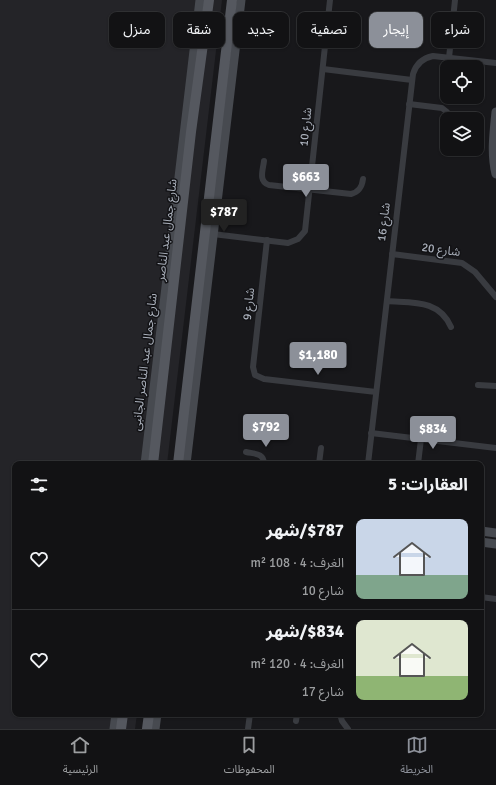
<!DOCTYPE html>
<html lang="ar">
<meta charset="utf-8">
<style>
body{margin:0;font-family:Signika,"Noto Sans Arabic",sans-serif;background:#1b1b1d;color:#f1f3f6;direction:rtl;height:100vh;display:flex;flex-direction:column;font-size:15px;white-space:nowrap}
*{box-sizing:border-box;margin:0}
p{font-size:13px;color:#9c9ea0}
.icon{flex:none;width:22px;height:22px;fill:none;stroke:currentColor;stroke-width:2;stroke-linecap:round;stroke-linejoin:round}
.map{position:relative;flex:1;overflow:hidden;direction:ltr}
.side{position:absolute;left:12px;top:461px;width:472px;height:256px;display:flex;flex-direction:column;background:#121214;border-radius:8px;box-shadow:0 1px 3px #0004,0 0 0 1px #313234;direction:rtl}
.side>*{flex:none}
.guide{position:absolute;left:12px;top:12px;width:472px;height:36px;direction:rtl;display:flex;gap:8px}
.fabs{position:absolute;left:440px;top:60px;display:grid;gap:8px}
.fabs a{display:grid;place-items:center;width:44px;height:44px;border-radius:8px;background:#121214;box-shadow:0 1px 3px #0004,0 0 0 1px #313234;font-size:20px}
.price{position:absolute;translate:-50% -34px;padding:0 9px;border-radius:4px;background:#8c9099;color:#fff;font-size:13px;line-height:26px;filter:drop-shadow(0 1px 2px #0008)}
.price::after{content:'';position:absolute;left:50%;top:24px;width:12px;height:9px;margin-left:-6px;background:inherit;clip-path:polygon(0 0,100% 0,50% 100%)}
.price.current{background:#222;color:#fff}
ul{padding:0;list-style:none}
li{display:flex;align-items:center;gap:12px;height:100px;padding:0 16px}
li+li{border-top:1px solid #313234}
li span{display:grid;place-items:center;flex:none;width:112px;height:80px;border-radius:8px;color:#555}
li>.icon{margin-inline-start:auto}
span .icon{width:48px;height:48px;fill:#fffc;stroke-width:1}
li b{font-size:17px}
h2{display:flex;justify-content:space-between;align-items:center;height:48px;padding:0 16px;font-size:17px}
.tag{padding:0 14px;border-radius:8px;background:#121214;box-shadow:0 1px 3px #0004,0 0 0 1px #313234;font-size:14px;line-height:36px}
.tag.current{background:#8c9099;color:#fff}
.menu{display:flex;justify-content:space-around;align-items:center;height:56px;border-top:1px solid #313234;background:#121214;font-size:11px;color:#9c9ea0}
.menu a{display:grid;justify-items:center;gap:2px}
.menu .current{color:#8c9099}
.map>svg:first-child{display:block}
.built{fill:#242428}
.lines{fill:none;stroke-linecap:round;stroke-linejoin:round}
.street{stroke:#393b40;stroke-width:6}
.secondary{stroke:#474a50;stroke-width:9}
.primary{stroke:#55585f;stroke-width:10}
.labels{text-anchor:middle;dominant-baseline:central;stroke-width:3;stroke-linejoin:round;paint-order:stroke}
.street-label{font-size:12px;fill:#aab0bb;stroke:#131316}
</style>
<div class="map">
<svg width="496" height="729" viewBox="0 0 496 729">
<rect width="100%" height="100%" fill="#18181b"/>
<polygon class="built" points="0,0 222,0 167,464 15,464 15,714 137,714 135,729 0,729"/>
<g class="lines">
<g class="street">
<polyline points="449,58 455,0"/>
<polyline points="323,69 412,80"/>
<polyline points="409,104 442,108 447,112 448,119"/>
<polyline points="444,147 447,124"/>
<path d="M264,161C263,170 258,181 269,185L351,194C359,192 362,187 363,179"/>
<polyline points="213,234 288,243 298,239 305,231 330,0"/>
<polyline points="267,240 253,367 255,375 264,379 376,392"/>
<polyline points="392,254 462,263 475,272 496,297"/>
<path d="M387,301C412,303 439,299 451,327"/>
<polyline points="478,385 496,386"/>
<polyline points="371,433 496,448"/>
<path d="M246,452C255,454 264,453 264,464"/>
<polyline points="319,464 321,448"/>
<path d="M368,464L413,74C416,64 423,58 433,56L496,63"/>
<polyline points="418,464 421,439"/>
<polyline points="481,597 496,599"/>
<polyline points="340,714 342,721 348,729"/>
<polyline points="296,721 297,714"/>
<polyline points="248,729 250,714"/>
</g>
<g class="secondary">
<path d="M496,112C494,133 491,153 496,174"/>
<polyline points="145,464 200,0"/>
<polyline points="186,464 241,0"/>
<polyline points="481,531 496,533"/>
<polyline points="481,542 496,544"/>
<polyline points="114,729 116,714"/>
<polyline points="155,729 157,714"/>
</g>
<g class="primary">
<polyline points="153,464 191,132 209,0"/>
<polyline points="178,464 232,0"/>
<polyline points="121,729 123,714"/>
<polyline points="147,729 149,714"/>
</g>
</g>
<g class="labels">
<g class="street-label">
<text transform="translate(306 127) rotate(-84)">شارع 10</text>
<text transform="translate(384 222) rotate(-83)">شارع 16</text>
<text transform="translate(167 230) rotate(-83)">شارع جمال عبد الناصر</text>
<text transform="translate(441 250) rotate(8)">شارع 20</text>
<text transform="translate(249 304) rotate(-84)">شارع 9</text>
<text transform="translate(145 362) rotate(-83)">شارع جمال عبد الناصر الجانبى</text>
</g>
</g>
</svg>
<div class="fabs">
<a><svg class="icon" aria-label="locate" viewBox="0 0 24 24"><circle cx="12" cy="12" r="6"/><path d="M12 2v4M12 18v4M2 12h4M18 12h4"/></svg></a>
<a><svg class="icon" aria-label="layers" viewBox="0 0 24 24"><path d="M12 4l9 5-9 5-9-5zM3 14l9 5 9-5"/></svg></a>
</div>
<b class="price" style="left:306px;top:198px">$663</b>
<b class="price current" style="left:224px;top:233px">$787</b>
<b class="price" style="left:318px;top:376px">$1,180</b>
<b class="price" style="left:266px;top:448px">$792</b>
<b class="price" style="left:433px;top:450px">$834</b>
<div class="guide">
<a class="tag">شراء</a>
<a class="tag current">إيجار</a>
<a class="tag">تصفية</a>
<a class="tag">جديد</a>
<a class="tag">شقة</a>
<a class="tag">منزل</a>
</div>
<section class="side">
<h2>العقارات: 5<svg class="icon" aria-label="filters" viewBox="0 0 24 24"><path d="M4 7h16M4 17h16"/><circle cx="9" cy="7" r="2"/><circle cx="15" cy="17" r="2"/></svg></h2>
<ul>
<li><span style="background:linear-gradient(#c9d6e8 70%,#7fa58c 0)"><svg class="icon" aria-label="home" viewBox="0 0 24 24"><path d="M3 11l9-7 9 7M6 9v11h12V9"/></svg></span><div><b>$787/شهر</b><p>الغرف: 4 · 108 m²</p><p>شارع 10</p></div><svg class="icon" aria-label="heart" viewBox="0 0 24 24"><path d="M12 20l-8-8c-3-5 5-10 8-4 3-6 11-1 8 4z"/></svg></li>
<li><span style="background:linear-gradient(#dfe7d0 70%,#8fb573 0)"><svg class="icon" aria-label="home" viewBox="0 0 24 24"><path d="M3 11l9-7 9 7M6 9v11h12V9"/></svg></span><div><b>$834/شهر</b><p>الغرف: 4 · 120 m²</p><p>شارع 17</p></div><svg class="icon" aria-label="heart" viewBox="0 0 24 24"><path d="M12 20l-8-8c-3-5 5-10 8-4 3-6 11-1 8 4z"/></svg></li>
</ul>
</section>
</div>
<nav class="menu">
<a class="current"><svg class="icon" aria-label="map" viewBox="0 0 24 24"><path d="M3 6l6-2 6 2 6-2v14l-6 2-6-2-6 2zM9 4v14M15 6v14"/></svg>الخريطة</a>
<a><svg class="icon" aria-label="saved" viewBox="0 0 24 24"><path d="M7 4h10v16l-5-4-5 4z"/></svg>المحفوظات</a>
<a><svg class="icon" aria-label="home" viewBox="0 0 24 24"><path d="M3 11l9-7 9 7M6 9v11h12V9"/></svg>الرئيسية</a>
</nav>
